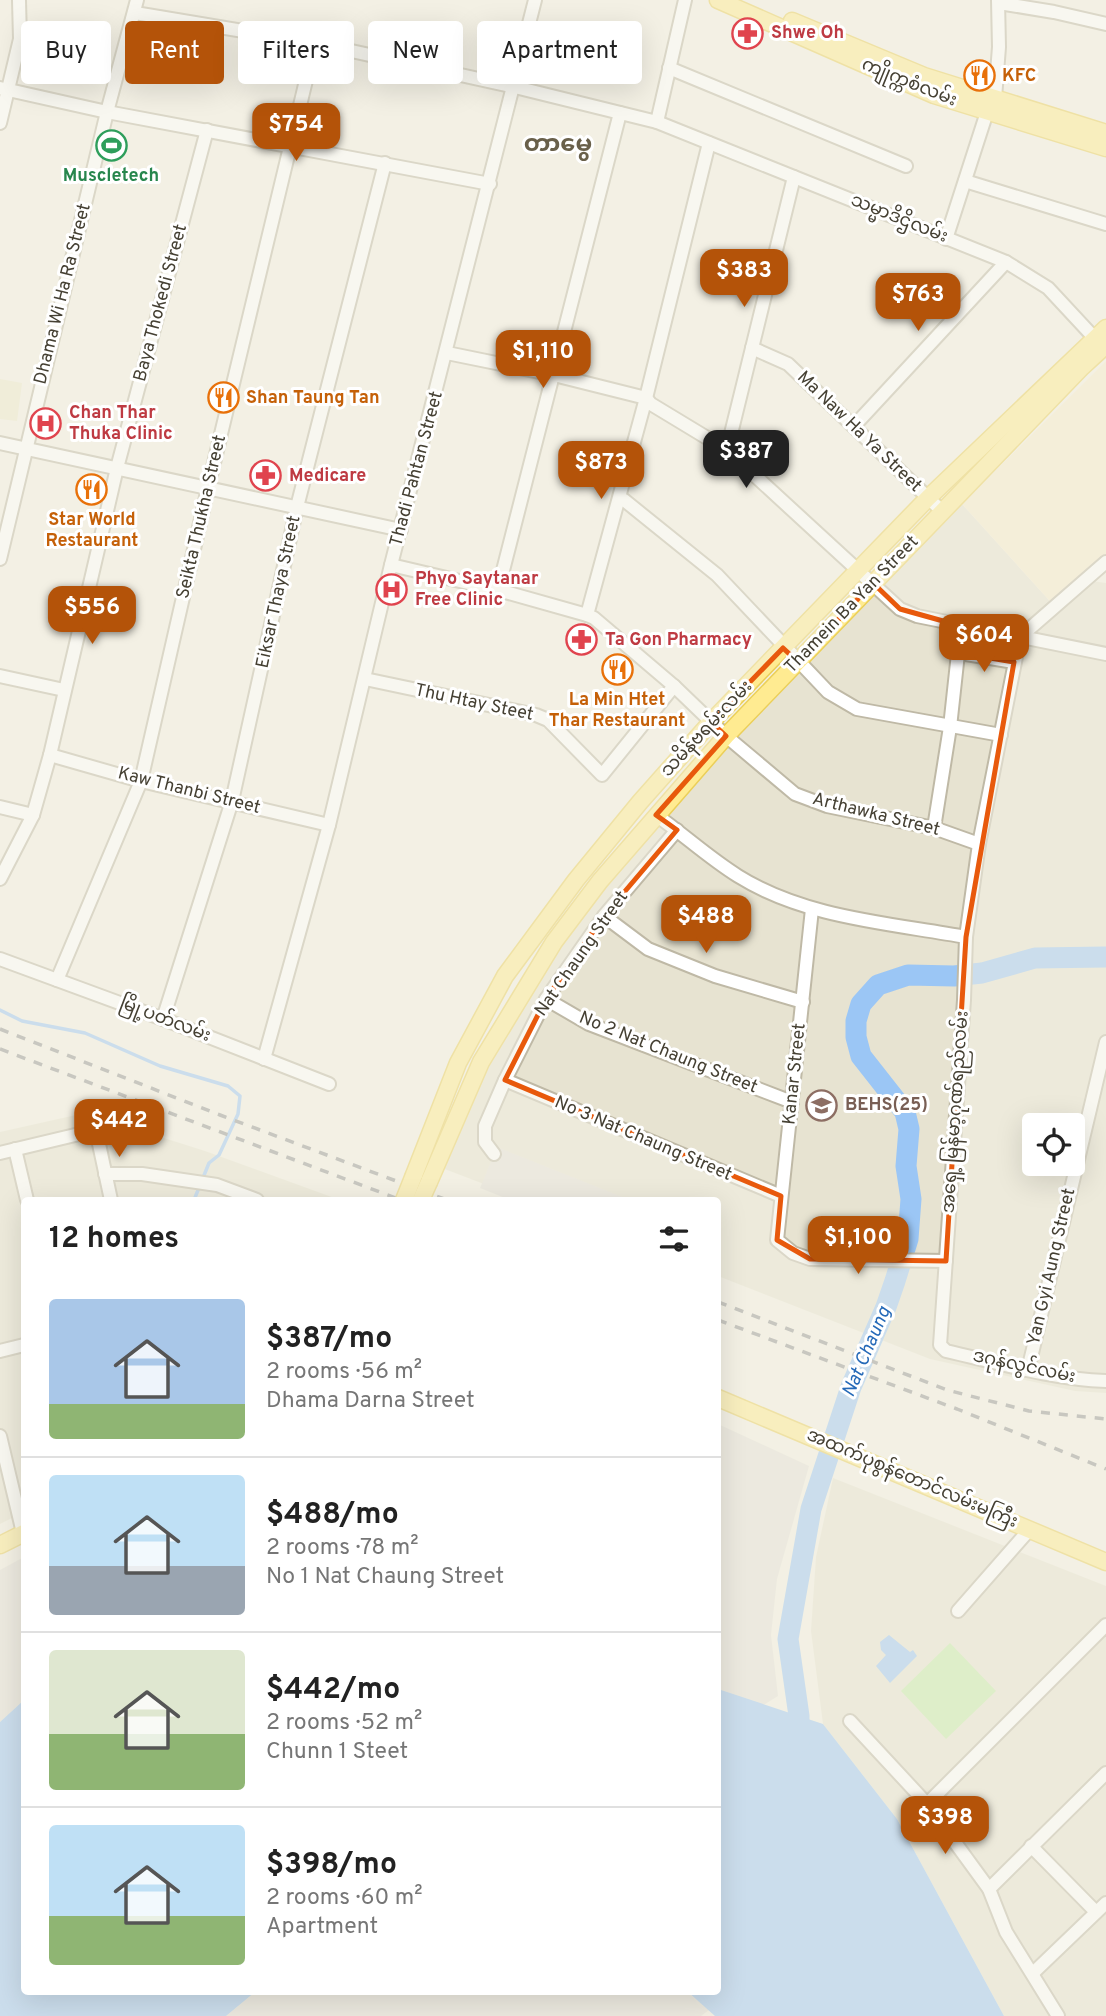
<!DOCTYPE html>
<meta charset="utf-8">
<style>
body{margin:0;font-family:Overpass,"Noto Sans Myanmar",sans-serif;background:#f2f2f2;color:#222;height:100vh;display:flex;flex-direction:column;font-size:26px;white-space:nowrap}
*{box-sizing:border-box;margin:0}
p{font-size:23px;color:#767676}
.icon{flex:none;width:38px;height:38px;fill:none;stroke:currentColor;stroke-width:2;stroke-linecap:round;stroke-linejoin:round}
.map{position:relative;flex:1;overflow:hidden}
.panel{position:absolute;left:21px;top:1197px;width:700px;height:798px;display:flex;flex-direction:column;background:#fff;border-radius:7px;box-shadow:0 7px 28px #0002}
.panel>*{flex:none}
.guide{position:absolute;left:21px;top:21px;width:700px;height:63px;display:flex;gap:14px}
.tools{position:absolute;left:1022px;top:1113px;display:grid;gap:14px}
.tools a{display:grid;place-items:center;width:63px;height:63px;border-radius:7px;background:#fff;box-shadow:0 7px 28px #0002;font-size:35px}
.price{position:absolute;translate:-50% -60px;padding:0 16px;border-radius:14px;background:#b45309;color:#fff;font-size:23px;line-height:46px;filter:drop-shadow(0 2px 4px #0008)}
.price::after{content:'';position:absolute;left:50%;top:42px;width:21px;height:16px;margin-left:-10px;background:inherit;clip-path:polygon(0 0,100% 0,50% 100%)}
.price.active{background:#222;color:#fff}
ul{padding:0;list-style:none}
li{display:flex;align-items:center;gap:21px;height:175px;padding:0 28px}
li+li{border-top:2px solid #e0e0e0}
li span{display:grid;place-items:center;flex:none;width:196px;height:140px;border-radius:7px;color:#555}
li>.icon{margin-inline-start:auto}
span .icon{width:84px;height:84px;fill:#fffc;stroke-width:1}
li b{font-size:30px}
h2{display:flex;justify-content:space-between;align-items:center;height:84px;padding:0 28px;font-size:30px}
.chip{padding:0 24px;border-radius:7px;background:#fff;box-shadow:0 7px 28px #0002;font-size:24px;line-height:63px}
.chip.active{background:#b45309;color:#fff}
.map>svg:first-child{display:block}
.residential{fill:#e7e3d1;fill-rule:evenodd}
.commercial{fill:#f7eacd}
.industrial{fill:#e5e1d9}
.education{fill:#ede8cc}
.green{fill:#c6eba9}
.water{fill:#9bc6f5}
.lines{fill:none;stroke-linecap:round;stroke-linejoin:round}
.stream{stroke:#9bc6f5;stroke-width:3.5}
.river{stroke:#9bc6f5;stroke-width:21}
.minor-casing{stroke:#bfb9a6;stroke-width:16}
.major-casing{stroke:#ebcf59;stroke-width:19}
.minor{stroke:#fff;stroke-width:12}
.major{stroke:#ffeb91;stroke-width:16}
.rail{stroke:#949494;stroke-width:3.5;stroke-dasharray:9 9;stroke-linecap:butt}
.major-bridge-casing{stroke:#ebcf59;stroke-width:19;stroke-linecap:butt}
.major-bridge{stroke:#ffeb91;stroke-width:16}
.marked{fill:none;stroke:#e8590c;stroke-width:5;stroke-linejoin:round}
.labels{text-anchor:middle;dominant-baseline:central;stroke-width:6;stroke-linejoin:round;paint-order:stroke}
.health-label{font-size:18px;font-weight:bold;fill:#be3a42;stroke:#fff;text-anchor:start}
.food-label{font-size:18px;font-weight:bold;fill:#c56008;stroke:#fff;text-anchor:start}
.street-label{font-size:18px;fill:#454033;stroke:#fff}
.leisure-label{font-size:18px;font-weight:bold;fill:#27864d;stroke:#fff}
.education-label{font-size:18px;font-weight:bold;fill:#785e54;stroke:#fff;text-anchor:start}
.water-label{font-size:19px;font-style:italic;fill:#266ab8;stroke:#fff}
.district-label{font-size:24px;font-weight:bold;fill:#69604a;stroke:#fff}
</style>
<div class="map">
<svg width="1106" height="2016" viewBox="0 0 1106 2016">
<rect width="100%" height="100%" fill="#f3f0e4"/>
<g class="residential">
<path d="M962,504L1058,610L1092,581L1106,583V1393L1075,1391L930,1359L718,1276V1200H526L442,1168L474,1095L526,998L589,903L740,729ZM1034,1125H1073V1164H1034Z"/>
<polygon points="85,1113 205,1151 340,1200 24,1200 24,1512 0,1524 0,1132"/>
<polygon points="833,1478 1106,1586 1106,2016 1004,2016 897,1819 823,1724 811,1631 816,1557"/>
</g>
<polygon class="commercial" points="1106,361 1106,570 1058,610 962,504"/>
<g class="industrial">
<polygon points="497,1147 630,1200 510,1200 480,1188"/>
<polygon points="718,1424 809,1466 777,1579 771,1635 778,1696 762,1706 718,1689"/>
<polygon points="24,1557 24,1700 0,1722 0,1570"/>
<polygon points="255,1992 688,1992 709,2010 701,2016 226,2016"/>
</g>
<polygon class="education" points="0,379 22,383 17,421 0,419"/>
<polygon class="green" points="950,1643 996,1691 946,1739 901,1691"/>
<g class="water">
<polygon points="889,1635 910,1652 913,1650 917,1656 890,1683 876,1666 886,1655 881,1650 880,1642"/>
<polygon points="718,1689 823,1724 897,1819 1004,2016 715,2016 688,1992 718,1992"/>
<polygon points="24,1700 24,1992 255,1992 226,2016 0,2016 0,1722"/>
</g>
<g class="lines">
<polyline class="stream" points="0,1010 22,1021 85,1033 160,1066 228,1086 240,1096 238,1114 219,1155 209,1163 194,1200"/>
<polyline class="river" points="799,1742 799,1716 788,1639 811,1509 851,1387 886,1307 895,1281 908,1239 911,1199 906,1166 909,1129 905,1112 861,1056 856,1037 856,1021 861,1004 878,985 908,975 954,976 982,973 1035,958 1106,957"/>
<defs>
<g id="minor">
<polyline points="999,3 1054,12 1106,24"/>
<polyline points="135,13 315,43 515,87 657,122 1006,262 1048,288 1101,345"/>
<polyline points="669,68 906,166"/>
<polyline points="0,88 107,112 490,184"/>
<polyline points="995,98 999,47 998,0"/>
<polyline points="657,122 685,0"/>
<polyline points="0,123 20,39 19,0"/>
<polyline points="965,181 1106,224"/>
<polyline points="946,239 987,112"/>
<polyline points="752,348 788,364 943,512"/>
<polyline points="447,353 554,375 646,398 651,404 727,450 900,609 917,616 1106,654"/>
<polyline points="854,426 1006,262"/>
<polyline points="0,443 401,530"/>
<polyline points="727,450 794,177"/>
<polyline points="619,499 624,500 717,575 828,692 857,709 1001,735"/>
<polyline points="0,559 107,112 137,0"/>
<polyline points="391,565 498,590 587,615 594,618 674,686 726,736 795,794 827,806 934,828 979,844"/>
<polyline points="498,590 620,113"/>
<polyline points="587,615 646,398 709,143"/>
<path d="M1020,637L979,844L966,937L964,1000L940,1345L946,1351C999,1363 1052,1379 1106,1381"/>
<polyline points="1020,637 1106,562"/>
<polyline points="960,653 1014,662"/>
<polyline points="0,676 64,690"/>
<polyline points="365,679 536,715 548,720 602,775 674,686"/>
<polyline points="50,755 141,781 329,825"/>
<polyline points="0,807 33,815"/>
<path d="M656,815C683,834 709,858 738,876C805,918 889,923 966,937"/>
<polyline points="934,828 950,727 961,626"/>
<polyline points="0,879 33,815 50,755 117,468 207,130"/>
<polyline points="812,909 777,1240 793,1253 810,1259 946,1261"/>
<polyline points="604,916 648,949 715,976 803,1002"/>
<polyline points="0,959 163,1019 329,1084"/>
<polyline points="57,980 141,781 208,488 315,43"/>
<polyline points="546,999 589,1024 792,1102"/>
<polyline points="163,1019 232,801 297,507 385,163"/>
<polyline points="264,1059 329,825 391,565 535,0"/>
<polyline points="505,1080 781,1196"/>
<polyline points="15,1149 27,1200"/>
<polyline points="0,1153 96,1130 111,1200"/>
<polyline points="494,1154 485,1142 485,1126 505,1080 546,999 604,916 677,830"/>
<polyline points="105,1174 142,1174 217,1185 257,1200"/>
<polyline points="0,1351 24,1345"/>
<polyline points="1028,1370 1106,1042"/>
<polyline points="0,1436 23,1533"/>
<polyline points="958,1611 1030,1529"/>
<polyline points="850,1721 927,1804 989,1889 1006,1932 1058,2016"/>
<polyline points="927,1804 1106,1625"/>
<polyline points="1031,1846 1096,1912"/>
<polyline points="989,1889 1106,1773"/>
<polyline points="1033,1973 1106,1903"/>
</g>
<g id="major">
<polyline points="718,0 934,95 1106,148"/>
<polyline points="792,21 924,76 1106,133"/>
<polyline points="414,1175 458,1063 505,976 576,880 640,802 711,722 928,498 1106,328"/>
<polyline points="429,1182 481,1062 554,942 600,881 726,736 1082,367 1106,345"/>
<polyline points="718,1398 1106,1562"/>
<polyline points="0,1545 24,1533"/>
</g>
</defs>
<use href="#minor" class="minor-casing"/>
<use href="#major" class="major-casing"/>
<use href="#minor" class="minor"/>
<use href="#major" class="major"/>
<g class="rail">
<polyline points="0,1029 220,1115 447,1200"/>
<polyline points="0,1049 401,1200"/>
<polyline points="718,1302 947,1390 1029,1411 1106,1419"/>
<polyline points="718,1320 957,1409 1106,1469"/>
</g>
<defs>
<g id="major-bridge">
<polyline points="404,1200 414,1175"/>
<polyline points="421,1200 429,1182"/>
</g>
</defs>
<use href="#major-bridge" class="major-bridge-casing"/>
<use href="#major-bridge" class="major-bridge"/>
</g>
<path d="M0 0H1106V2016H0ZM873,583L900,609L961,626L960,653L1014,662L966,937L946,1261L810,1259L777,1240L781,1196L505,1080L546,999L604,916L677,830L656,815L726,736L711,722L783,648L798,662Z" fill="#f3f0e4" fill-opacity=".55" fill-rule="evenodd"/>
<path class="marked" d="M873,583L900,609L961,626L960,653L1014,662L966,937L946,1261L810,1259L777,1240L781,1196L505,1080L546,999L604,916L677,830L656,815L726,736L711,722L783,648L798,662Z"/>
<defs>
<symbol id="pharmacy-ring" viewBox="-11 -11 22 22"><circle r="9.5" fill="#fff" stroke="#e0444e" stroke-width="1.5"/><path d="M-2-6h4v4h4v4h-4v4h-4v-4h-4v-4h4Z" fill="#e0444e"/></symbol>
<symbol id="restaurant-ring" viewBox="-11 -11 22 22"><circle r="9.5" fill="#fff" stroke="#e8710a" stroke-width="1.5"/><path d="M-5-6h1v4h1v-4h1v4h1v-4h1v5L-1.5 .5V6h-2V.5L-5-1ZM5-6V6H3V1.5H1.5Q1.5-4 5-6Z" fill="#e8710a"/></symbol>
<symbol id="stadium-ring" viewBox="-11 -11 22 22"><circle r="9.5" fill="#fff" stroke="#2e9e5b" stroke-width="1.5"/><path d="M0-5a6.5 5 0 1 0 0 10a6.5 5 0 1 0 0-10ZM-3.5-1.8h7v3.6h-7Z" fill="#2e9e5b"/></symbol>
<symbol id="hospital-ring" viewBox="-11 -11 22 22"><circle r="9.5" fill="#fff" stroke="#e0444e" stroke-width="1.5"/><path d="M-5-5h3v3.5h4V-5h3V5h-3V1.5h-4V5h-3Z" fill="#e0444e"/></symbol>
<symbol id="school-ring" viewBox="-11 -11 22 22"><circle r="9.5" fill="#fff" stroke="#8d6e63" stroke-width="1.5"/><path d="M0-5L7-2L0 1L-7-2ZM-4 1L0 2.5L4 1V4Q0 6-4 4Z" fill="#8d6e63"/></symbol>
</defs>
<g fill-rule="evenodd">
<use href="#pharmacy-ring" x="730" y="16" width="35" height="35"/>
<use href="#restaurant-ring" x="962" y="58" width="35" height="35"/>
<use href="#stadium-ring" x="94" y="128" width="35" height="35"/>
<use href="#restaurant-ring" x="206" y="380" width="35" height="35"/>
<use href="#hospital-ring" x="28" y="406" width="35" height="35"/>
<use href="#pharmacy-ring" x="248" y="458" width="35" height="35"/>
<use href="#restaurant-ring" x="74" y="472" width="35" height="35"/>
<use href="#hospital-ring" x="374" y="572" width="35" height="35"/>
<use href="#pharmacy-ring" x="564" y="622" width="35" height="35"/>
<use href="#restaurant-ring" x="600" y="652" width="35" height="35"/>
<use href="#school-ring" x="804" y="1088" width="35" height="35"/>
</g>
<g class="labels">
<g class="health-label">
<text x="771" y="33">Shwe Oh</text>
<text x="69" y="413">Chan Thar<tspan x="69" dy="21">Thuka Clinic</tspan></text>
<text x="289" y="476">Medicare</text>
<text x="415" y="579">Phyo Saytanar<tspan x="415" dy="21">Free Clinic</tspan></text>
<text x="605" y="640">Ta Gon Pharmacy</text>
</g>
<g class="food-label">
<text x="1002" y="76">KFC</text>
<text x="246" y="398">Shan Taung Tan</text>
<text x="92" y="520" text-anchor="middle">Star World<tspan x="92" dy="21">Restaurant</tspan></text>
<text x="617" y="700" text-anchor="middle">La Min Htet<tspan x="617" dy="21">Thar Restaurant</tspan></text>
</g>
<g class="street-label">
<text transform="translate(909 83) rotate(22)">ကျိုက္ကစံလမ်း</text>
<text transform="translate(899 219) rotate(22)">သမ္မာဒိဌိလမ်း</text>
<text transform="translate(63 294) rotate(-76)">Dhama Wi Ha Ra Street</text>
<text transform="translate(161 303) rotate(-75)">Baya Thokedi Street</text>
<text transform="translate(859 432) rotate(44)">Ma Naw Ha Ya Street</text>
<text transform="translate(417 469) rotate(-75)">Thadi Pahtan Street</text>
<text transform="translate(202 517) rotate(-77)">Seikta Thukha Street</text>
<text transform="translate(279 592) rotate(-78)">Eiksar Thaya Street</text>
<text transform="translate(852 605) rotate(-46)">Thamein Ba Yan Street</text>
<text transform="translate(474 703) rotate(12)">Thu Htay Steet</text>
<text transform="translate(707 729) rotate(-47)">သမိန်ဗရမ်းလမ်း</text>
<text transform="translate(189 791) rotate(14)">Kaw Thanbi Street</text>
<text transform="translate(876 815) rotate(14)">Arthawka Street</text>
<text transform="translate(582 954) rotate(-55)">Nat Chaung Street</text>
<text transform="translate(165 1020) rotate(21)">မြို့ပတ်လမ်း</text>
<text transform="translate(668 1053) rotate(22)">No 2 Nat Chaung Street</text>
<text transform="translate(795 1074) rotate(-84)">Kanar Street</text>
<text transform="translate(956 1112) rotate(-86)">အရှေ့ မြန်မာ့ဂုဏ်ရည်လမ်း</text>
<text transform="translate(643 1139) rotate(23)">No 3 Nat Chaung Street</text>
<text transform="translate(1052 1267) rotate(-77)">Yan Gyi Aung Street</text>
<text transform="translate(1024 1367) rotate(12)">ဒဂုန်လွင်လမ်း</text>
<text transform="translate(912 1479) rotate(23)">အထက်ပုစွန်တောင်လမ်းမကြီး</text>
</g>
<g class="leisure-label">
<text x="111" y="176">Muscletech</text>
</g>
<g class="education-label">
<text x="845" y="1105">BEHS(25)</text>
</g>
<g class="water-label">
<text transform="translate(867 1352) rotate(-67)">Nat Chaung</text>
</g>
<g class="district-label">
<text x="558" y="145">တာမွေ</text>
</g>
</g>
</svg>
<div class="tools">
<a><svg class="icon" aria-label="locate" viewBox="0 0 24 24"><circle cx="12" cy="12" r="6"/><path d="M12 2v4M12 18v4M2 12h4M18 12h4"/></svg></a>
</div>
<b class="price" style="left:296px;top:163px">$754</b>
<b class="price" style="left:744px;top:309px">$383</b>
<b class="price" style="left:918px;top:333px">$763</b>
<b class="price" style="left:543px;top:390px">$1,110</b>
<b class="price active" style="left:746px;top:490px">$387</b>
<b class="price" style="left:601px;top:501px">$873</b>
<b class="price" style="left:92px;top:646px">$556</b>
<b class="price" style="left:984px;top:674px">$604</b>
<b class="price" style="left:706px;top:955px">$488</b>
<b class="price" style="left:119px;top:1159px">$442</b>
<b class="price" style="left:858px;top:1276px">$1,100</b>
<b class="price" style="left:945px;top:1856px">$398</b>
<div class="guide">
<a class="chip">Buy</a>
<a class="chip active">Rent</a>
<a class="chip">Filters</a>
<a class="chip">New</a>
<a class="chip">Apartment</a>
</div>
<section class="panel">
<h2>12 homes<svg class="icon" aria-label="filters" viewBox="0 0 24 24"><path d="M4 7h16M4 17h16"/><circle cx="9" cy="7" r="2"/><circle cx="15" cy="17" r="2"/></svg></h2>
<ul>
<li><span style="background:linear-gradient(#a9c7e8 75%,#8fb573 0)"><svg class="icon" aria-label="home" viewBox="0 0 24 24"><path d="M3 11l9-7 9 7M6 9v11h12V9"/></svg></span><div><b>$387/mo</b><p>2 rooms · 56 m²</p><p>Dhama Darna Street</p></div></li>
<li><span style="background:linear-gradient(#bfe0f5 65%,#9aa5b1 0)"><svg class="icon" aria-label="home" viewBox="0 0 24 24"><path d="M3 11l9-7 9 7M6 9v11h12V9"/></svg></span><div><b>$488/mo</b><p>2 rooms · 78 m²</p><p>No 1 Nat Chaung Street</p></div></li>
<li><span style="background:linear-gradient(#dfe7d0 60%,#8fb573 0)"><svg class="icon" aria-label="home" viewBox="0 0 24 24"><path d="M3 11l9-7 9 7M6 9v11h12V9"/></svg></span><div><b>$442/mo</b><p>2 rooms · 52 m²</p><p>Chunn 1 Steet</p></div></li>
<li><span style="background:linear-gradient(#bfe0f5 65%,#8fb573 0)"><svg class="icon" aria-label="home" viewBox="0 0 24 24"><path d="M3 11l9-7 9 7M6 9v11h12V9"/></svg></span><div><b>$398/mo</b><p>2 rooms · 60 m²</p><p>Apartment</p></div></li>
</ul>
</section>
</div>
